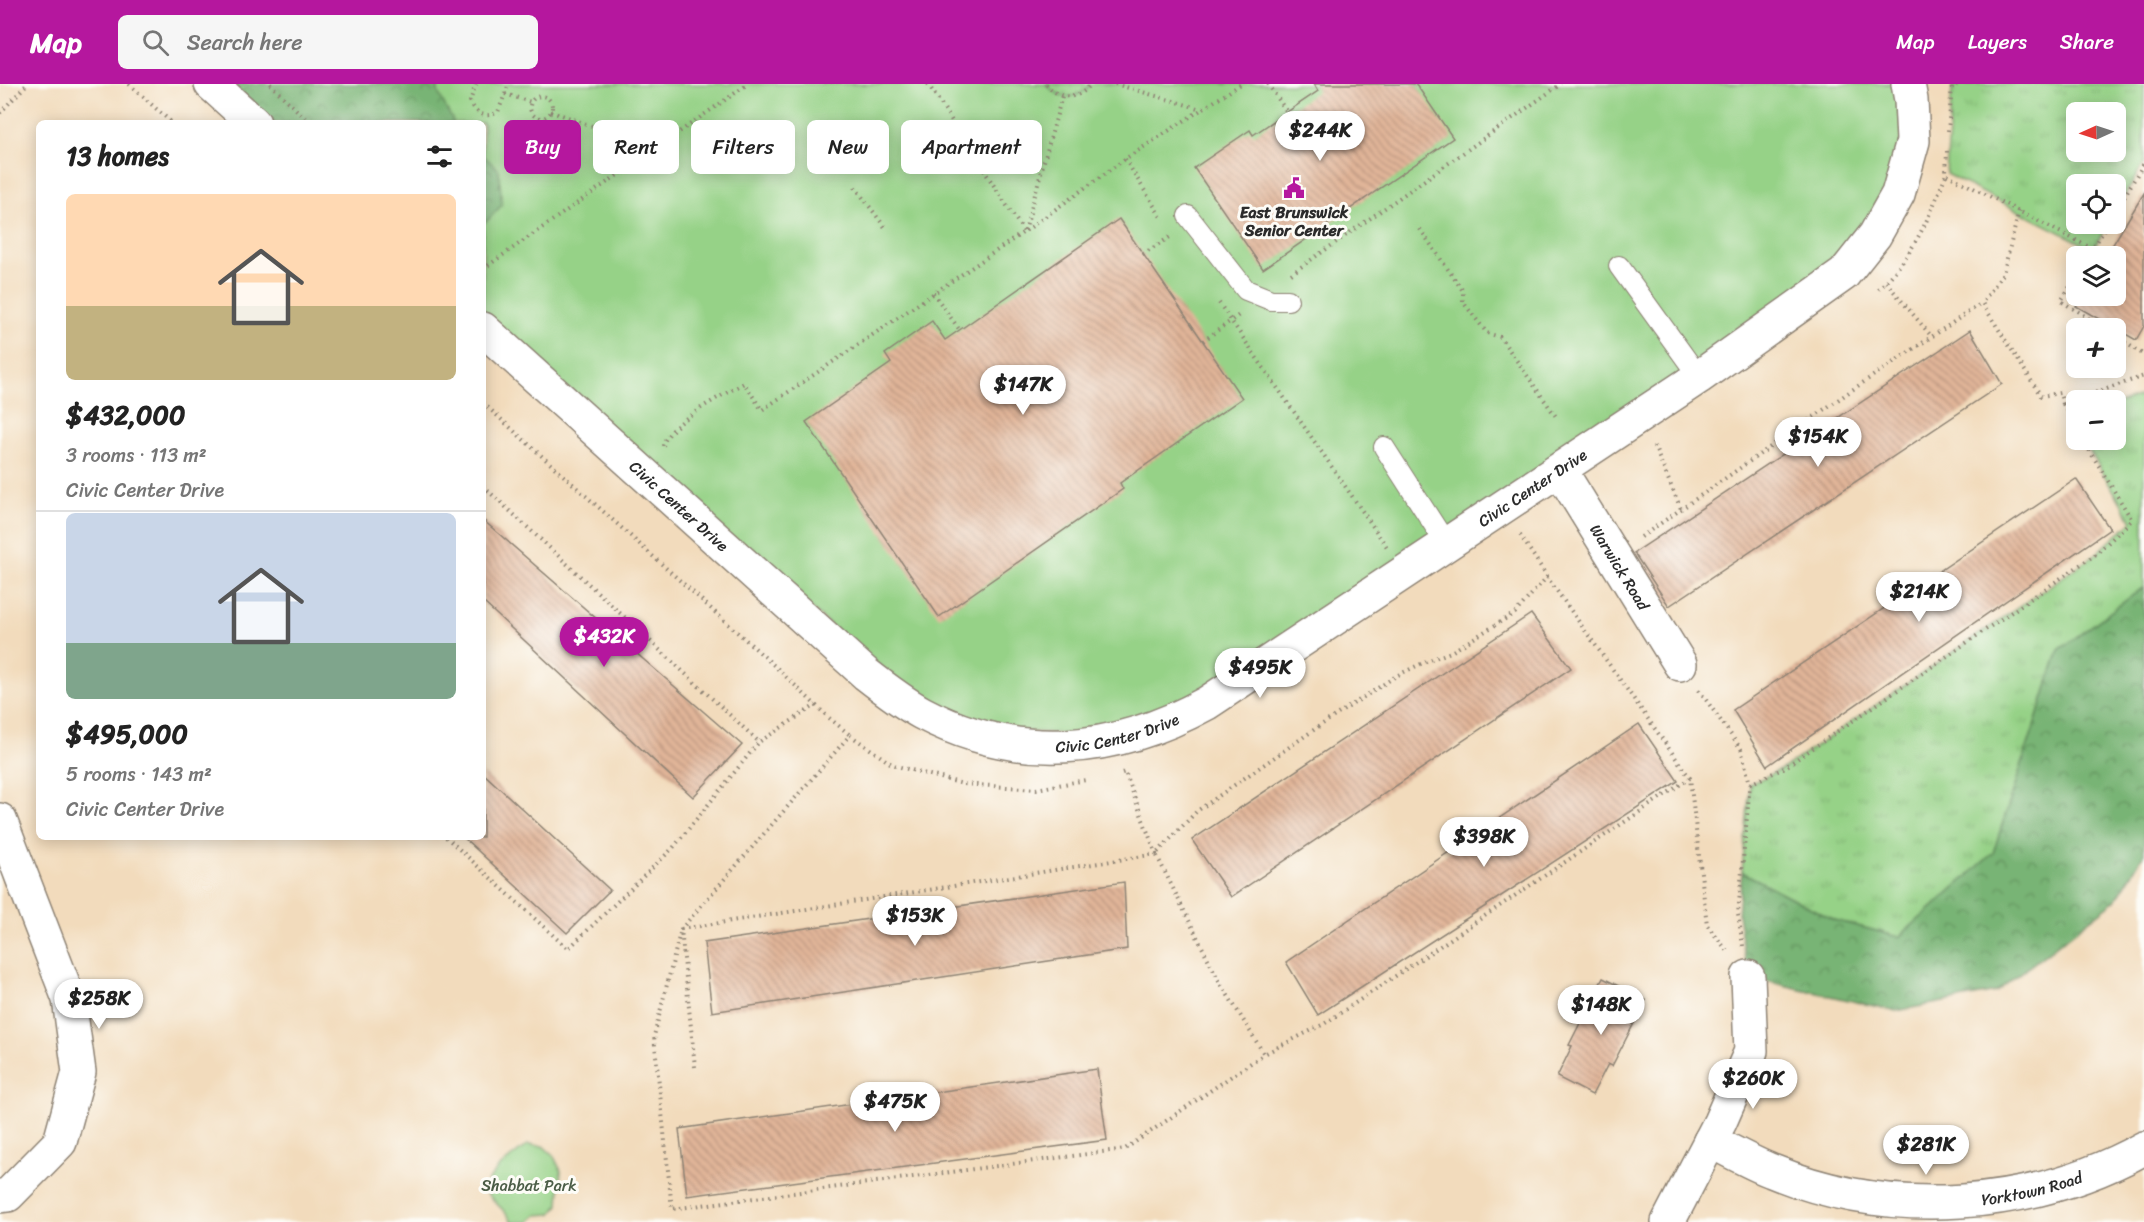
<!DOCTYPE html>
<meta charset="utf-8">
<style>
body{margin:0;font-family:Sriracha,sans-serif;background:#f6f6f6;color:#222;height:100vh;display:flex;flex-direction:column;font-size:22px;white-space:nowrap}
*{box-sizing:border-box;margin:0}
p{font-size:20px;color:#767676}
.icon{flex:none;width:33px;height:33px;fill:none;stroke:currentColor;stroke-width:2;stroke-linecap:round;stroke-linejoin:round}
.map{position:relative;flex:1;overflow:hidden}
.drawer{position:absolute;left:36px;top:36px;width:450px;height:720px;display:flex;flex-direction:column;background:#fff;border-radius:9px;box-shadow:0 3px 15px #0003}
.drawer>*{flex:none}
.top-card{position:absolute;left:504px;top:36px;width:570px;height:54px;display:flex;gap:12px}
.needle{width:39px;rotate:267deg}
.buttons{position:absolute;left:2066px;top:18px;display:grid;gap:12px}
.buttons a{display:grid;place-items:center;width:60px;height:60px;border-radius:9px;background:#fff;box-shadow:0 3px 15px #0003;font-size:30px}
.price{position:absolute;translate:-50% -51px;padding:0 14px;border-radius:21px;background:#fff;color:#222;font-size:20px;line-height:39px;filter:drop-shadow(0 2px 3px #0008)}
.price::after{content:'';position:absolute;left:50%;top:36px;width:18px;height:14px;margin-left:-9px;background:inherit;clip-path:polygon(0 0,100% 0,50% 100%)}
.price.active{background:#b5179e;color:#fff}
ul{padding:0;list-style:none}
li{display:grid;align-content:center;gap:12px;height:318px;padding:0 30px}
li+li{border-top:2px solid #e0e0e0}
li span{display:grid;place-items:center;height:186px;border-radius:9px;color:#555}
li>.icon{margin-inline-start:auto}
span .icon{width:108px;height:108px;fill:#fffc;stroke-width:1}
li b{font-size:26px}
h2{display:flex;justify-content:space-between;align-items:center;height:72px;padding:0 30px;font-size:26px}
.tag{padding:0 21px;border-radius:9px;background:#fff;box-shadow:0 3px 15px #0003;font-size:21px;line-height:54px}
.tag.active{background:#b5179e;color:#fff}
header{display:flex;align-items:center;gap:36px;box-sizing:border-box;height:84px;padding:0 30px;background:#b5179e;color:#fff}
header strong{font-size:28px}
nav{display:flex;gap:33px;margin-inline-start:auto;font-size:21px}
.search{width:420px;height:54px;background:#f6f6f6;display:flex;align-items:center;gap:15px;box-sizing:border-box;padding:0 21px;border-radius:9px;color:#767676;font-size:22px}
.map>svg:first-child{display:block}
.grass{fill:url(#grass-tufts);stroke:#607e59;stroke-width:1.5;fill-rule:evenodd}
.forest{fill:url(#forest-crowns);stroke:#527050;stroke-width:1.5}
.park{fill:#96d287;stroke:#607e59;stroke-width:1.5}
.garden{fill:url(#garden-dots);stroke:#607e59;stroke-width:1.5}
.building{fill:url(#building-back-hatch)}
.lines{fill:none;stroke-linecap:round;stroke-linejoin:round}
.lane-casing{stroke:#8e8374;stroke-width:22}
.street-casing{stroke:#8e8374;stroke-width:36}
.path{stroke:#8e8374;stroke-width:4;stroke-dasharray:1.5 4.5;stroke-linecap:butt}
.lane{stroke:#fff;stroke-width:20}
.street{stroke:#fff;stroke-width:33}
.labels{text-anchor:middle;dominant-baseline:central;stroke-width:6;stroke-linejoin:round;paint-order:stroke}
.poi-label{font-size:16px;font-weight:bold;fill:#2b2b2b;stroke:#fdfcf7}
.street-label{font-size:16px;fill:#2b2b2b;stroke:#fdfcf7}
.park-label{font-size:16px;fill:#4b5d47;stroke:#fdfcf7}
</style>
<header>
<strong>Map</strong>
<div class="search"><svg class="icon" aria-label="search" viewBox="0 0 24 24"><circle cx="10" cy="10" r="6"/><path d="M15 15l6 6"/></svg>Search here</div>
<nav><a>Map</a><a>Layers</a><a>Share</a></nav>
</header>
<div class="map">
<svg width="2144" height="1138" viewBox="0 0 2144 1138">
<defs>
<pattern id="grass-tufts" width="24" height="20" patternUnits="userSpaceOnUse" patternTransform="scale(1.5)"><rect width="24" height="20" fill="#96d287"/><path d="M3 7l-1-3M5 7V3M7 7l1-3M15 17l-1-3M17 17v-4M19 17l1-3" fill="none" stroke="#81b475"/></pattern>
<pattern id="forest-crowns" width="20" height="18" patternUnits="userSpaceOnUse" patternTransform="scale(1.5)"><rect width="20" height="18" fill="#78b474"/><path d="M2 6a3 3 0 1 1 6 0M12 15a3 3 0 1 1 6 0" fill="none" stroke="#63935f"/></pattern>
<pattern id="garden-dots" width="8" height="8" patternUnits="userSpaceOnUse" patternTransform="scale(1.5)"><rect width="8" height="8" fill="#96d287"/><path d="M2 2h.1M6 6h.1" fill="none" stroke="#81b475" stroke-width="1.8" stroke-linecap="round"/></pattern>
<pattern id="building-back-hatch" width="6" height="6" patternUnits="userSpaceOnUse" patternTransform="scale(1.5)"><rect width="6" height="6" fill="#e1b599"/><path d="M-1 5l2 2M0 0l6 6M5-1l2 2" fill="none" stroke="#b7937d"/></pattern>
</defs>
<rect width="100%" height="100%" fill="#fdfcf7"/>
<filter id="ink" filterUnits="userSpaceOnUse"><feTurbulence type="fractalNoise" baseFrequency=".0167" numOctaves="2"/><feDisplacementMap in="SourceGraphic" scale="12" xChannelSelector="R" yChannelSelector="G"/><feConvolveMatrix kernelMatrix="1 2 1 2 8 2 1 2 1" color-interpolation-filters="sRGB"/></filter>
<filter id="wash" filterUnits="userSpaceOnUse"><feTurbulence type="fractalNoise" baseFrequency=".008" numOctaves="4" result="noise"/><feDisplacementMap in="SourceGraphic" scale="24" xChannelSelector="R" yChannelSelector="G"/><feGaussianBlur stdDeviation="1.35" result="paint"/><feColorMatrix in="noise" values="0 0 0 0 0 0 0 0 0 0 0 0 0 0 0 0 0 1.4 0 .05"/><feComposite in="paint" operator="in"/></filter>
<g filter="url(#wash)">
<rect width="100%" height="100%" fill="#f2dbbc"/>
<g class="grass">
<path d="M1961,0H2144V79L2115,128V100H2076V140H2108L2093,165L1946,90L1952,3ZM2076,28H2115V68H2076Z"/>
<polygon points="2144,311 2144,503 2059,566 1993,770 1899,853 1834,836 1742,788 1750,700 1784,684 2096,470 2132,437 2083,356 2115,356 2115,320"/>
</g>
<g class="forest">
<polygon points="211,0 438,0 438,8 454,39 254,39"/>
<polygon points="483,71 499,85 502,121 486,138 483,137"/>
<polygon points="2144,503 2144,770 2116,816 1996,908 1896,927 1748,893 1738,830 1742,788 1834,836 1899,853 1993,769 2059,566"/>
</g>
<g class="park">
<polygon points="438,0 1908,0 1913,57 1844,190 1125,654 949,642 483,245 483,137 486,138 502,121 499,86 483,71 483,39 454,39 438,8"/>
<path d="M527,1061L543,1062L553,1071L561,1087L559,1121L551,1130L537,1131L529,1138H512C505,1125 494,1119 485,1107C489,1086 512,1074 527,1061Z"/>
</g>
<path class="garden" d="M1046,0H1091C1078,17 1059,16 1046,0Z"/>
<g id="blocks">
<g class="building">
<polygon points="1314,0 1416,0 1453,54 1263,185 1194,84 1250,46 1253,51 1318,7"/>
<polygon points="2144,109 2144,242 2136,256 2076,222 2083,212 2115,212 2115,172 2106,172"/>
<polygon points="1119,135 1242,314 1120,399 1123,405 939,533 806,338 891,279 885,270 932,237 945,256"/>
<polygon points="1970,246 2002,300 1669,522 1634,469"/>
<polygon points="2076,395 2110,445 1767,682 1733,626"/>
<polygon points="483,436 742,661 693,713 483,518"/>
<polygon points="1531,530 1571,584 1231,813 1192,756"/>
<polygon points="1639,640 1678,697 1318,931 1286,878"/>
<polygon points="483,689 610,806 567,849 463,753 483,753"/>
<polygon points="1124,798 1127,865 712,928 704,859"/>
<polygon points="1603,894 1646,916 1612,982 1608,980 1592,1011 1557,993 1572,962 1569,961"/>
<polygon points="1097,985 1107,1056 687,1112 679,1045"/>
</g>
</g>
</g>
<g filter="url(#ink)">
<use href="#blocks" fill-opacity="0" stroke="#8e8374" stroke-width="1.5"/>
<g class="lines">
<defs>
<g id="lane">
<polyline points="1188,132 1246,206 1271,216 1288,216"/>
<polyline points="1619,182 1699,293"/>
<polyline points="1384,363 1447,461"/>
</g>
<g id="street">
<polyline points="211,0 254,39"/>
<path id="s1" d="M483,245L866,590C884,604 902,618 922,629C1017,679 1115,670 1207,619L1699,293L1844,190L1875,151L1898,110L1913,57L1911,16L1908,0"/>
<path id="s2" d="M1560,386L1680,580"/>
<polyline points="0,736 69,915 79,988 60,1058 8,1111 0,1112"/>
<path id="s3" d="M1710,1057C1731,1067 1751,1079 1772,1087C1891,1136 2032,1126 2144,1064"/>
<polyline points="1668,1138 1720,1038 1751,967 1748,893"/>
</g>
</defs>
<use href="#lane" class="lane-casing"/>
<use href="#street" class="street-casing"/>
<g class="path">
<polyline points="129,0 172,39"/>
<polyline points="270,0 310,39"/>
<path d="M476,0L470,17C476,30 485,35 498,28L509,0"/>
<polyline points="928,0 1024,148"/>
<path d="M1046,0C1059,16 1078,17 1091,0"/>
<polyline points="1115,0 1201,25"/>
<polyline points="1268,0 1287,28"/>
<polyline points="505,10 531,18"/>
<circle cx="541" cy="23" r="11"/>
<polyline points="551,27 655,65"/>
<polyline points="0,29 27,0"/>
<polyline points="1948,47 1952,3 1961,0"/>
<polyline points="1947,67 1946,90 2093,165"/>
<polyline points="1125,75 1161,133"/>
<polyline points="855,103 887,146"/>
<polyline points="2019,127 2003,190 1982,219 2041,312 2060,309 2063,320 2144,292"/>
<polyline points="2115,128 2144,79"/>
<polyline points="1420,145 1463,207 1463,218 1487,249 1500,253 1557,334"/>
<polyline points="1025,147 1062,12"/>
<polyline points="1143,170 1170,153"/>
<polyline points="2088,172 2108,140"/>
<polyline points="483,185 748,0"/>
<polyline points="1291,190 1561,0"/>
<polyline points="2076,193 2061,217 2104,244"/>
<polyline points="1886,198 1932,253"/>
<path d="M1878,205C1912,175 1930,132 1946,90"/>
<polyline points="933,209 959,245"/>
<polyline points="1219,219 1387,463"/>
<polyline points="2115,252 2144,271"/>
<polyline points="1203,257 1239,231"/>
<polyline points="483,319 778,585 828,633 850,651"/>
<polyline points="2063,320 2076,341"/>
<path d="M663,362C667,339 724,311 744,299L762,326L1024,148L1125,75L1241,0"/>
<polyline points="1654,362 1681,425"/>
<polyline points="483,402 759,658 816,621"/>
<polyline points="1520,451 1547,492"/>
<polyline points="1641,453 1852,306 1982,219"/>
<polyline points="1699,606 1741,665 1750,700 1738,830 1743,862"/>
<polyline points="1122,689 1125,688 1156,770 681,845 654,952 672,1125 1125,1065 1264,970"/>
<polyline points="1690,694 1324,940 1264,970 1218,895 1156,770 1197,727 1318,643 1396,592 1427,577 1451,568 1515,529 1547,493 1690,694 1707,841 1729,869"/>
<polyline points="1750,700 1784,684 2096,470 2132,436 2083,356"/>
<polyline points="446,753 568,865 673,764 759,658"/>
<polyline points="695,983 681,845 850,651 893,681 963,700 1036,705 1086,696"/>
</g>
<use href="#lane" class="lane"/>
<use href="#street" class="street"/>
</g>
</g>
<defs>
<symbol id="civic-bare" viewBox="-9 -9 18 18"><path d="M-.6-6.5H3V-4.5H.6V-3L4-1V1h2V6H-6V1h2V-1L-.6-3ZM-1.2 2.5V6h2.4V2.5Z" fill="#b5179e" stroke="#fdfcf7" stroke-width="2.5" paint-order="stroke"/></symbol>
</defs>
<g fill-rule="evenodd">
<use href="#civic-bare" x="1279" y="89" width="30" height="30"/>
</g>
<g class="labels">
<g class="poi-label">
<text x="1294" y="128">East Brunswick<tspan x="1294" dy="18">Senior Center</tspan></text>
</g>
<g class="street-label">
<text stroke="none"><textPath href="#s1" startOffset="1272">Civic Center Drive</textPath></text>
<text stroke="none"><textPath href="#s1" startOffset="264">Civic Center Drive</textPath></text>
<text stroke="none"><textPath href="#s2" startOffset="114">Warwick Road</textPath></text>
<text stroke="none"><textPath href="#s1" startOffset="786">Civic Center Drive</textPath></text>
<text stroke="none"><textPath href="#s3" startOffset="334">Yorktown Road</textPath></text>
</g>
<g class="park-label">
<text x="529" y="1101">Shabbat Park</text>
</g>
</g>
</svg>
<div class="buttons">
<a><svg class="needle" viewBox="-14 -14 28 28"><path d="M0-13l5 13h-10z" fill="#e53935"/><path d="M0 13l5-13h-10z" fill="#767676"/></svg></a>
<a><svg class="icon" aria-label="locate" viewBox="0 0 24 24"><circle cx="12" cy="12" r="6"/><path d="M12 2v4M12 18v4M2 12h4M18 12h4"/></svg></a>
<a><svg class="icon" aria-label="layers" viewBox="0 0 24 24"><path d="M12 4l9 5-9 5-9-5zM3 14l9 5 9-5"/></svg></a>
<a>+</a>
<a>−</a>
</div>
<b class="price" style="left:1320px;top:78px">$244K</b>
<b class="price" style="left:1023px;top:332px">$147K</b>
<b class="price" style="left:1818px;top:384px">$154K</b>
<b class="price" style="left:1919px;top:539px">$214K</b>
<b class="price active" style="left:604px;top:584px">$432K</b>
<b class="price" style="left:1260px;top:615px">$495K</b>
<b class="price" style="left:1484px;top:784px">$398K</b>
<b class="price" style="left:915px;top:863px">$153K</b>
<b class="price" style="left:99px;top:946px">$258K</b>
<b class="price" style="left:1601px;top:952px">$148K</b>
<b class="price" style="left:1753px;top:1026px">$260K</b>
<b class="price" style="left:895px;top:1049px">$475K</b>
<b class="price" style="left:1926px;top:1092px">$281K</b>
<div class="top-card">
<a class="tag active">Buy</a>
<a class="tag">Rent</a>
<a class="tag">Filters</a>
<a class="tag">New</a>
<a class="tag">Apartment</a>
</div>
<section class="drawer">
<h2>13 homes<svg class="icon" aria-label="filters" viewBox="0 0 24 24"><path d="M4 7h16M4 17h16"/><circle cx="9" cy="7" r="2"/><circle cx="15" cy="17" r="2"/></svg></h2>
<ul>
<li><span style="background:linear-gradient(#ffd9b3 60%,#c2b280 0)"><svg class="icon" aria-label="home" viewBox="0 0 24 24"><path d="M3 11l9-7 9 7M6 9v11h12V9"/></svg></span><div><b>$432,000</b><p>3 rooms · 113 m²</p><p>Civic Center Drive</p></div></li>
<li><span style="background:linear-gradient(#c9d6e8 70%,#7fa58c 0)"><svg class="icon" aria-label="home" viewBox="0 0 24 24"><path d="M3 11l9-7 9 7M6 9v11h12V9"/></svg></span><div><b>$495,000</b><p>5 rooms · 143 m²</p><p>Civic Center Drive</p></div></li>
</ul>
</section>
</div>
